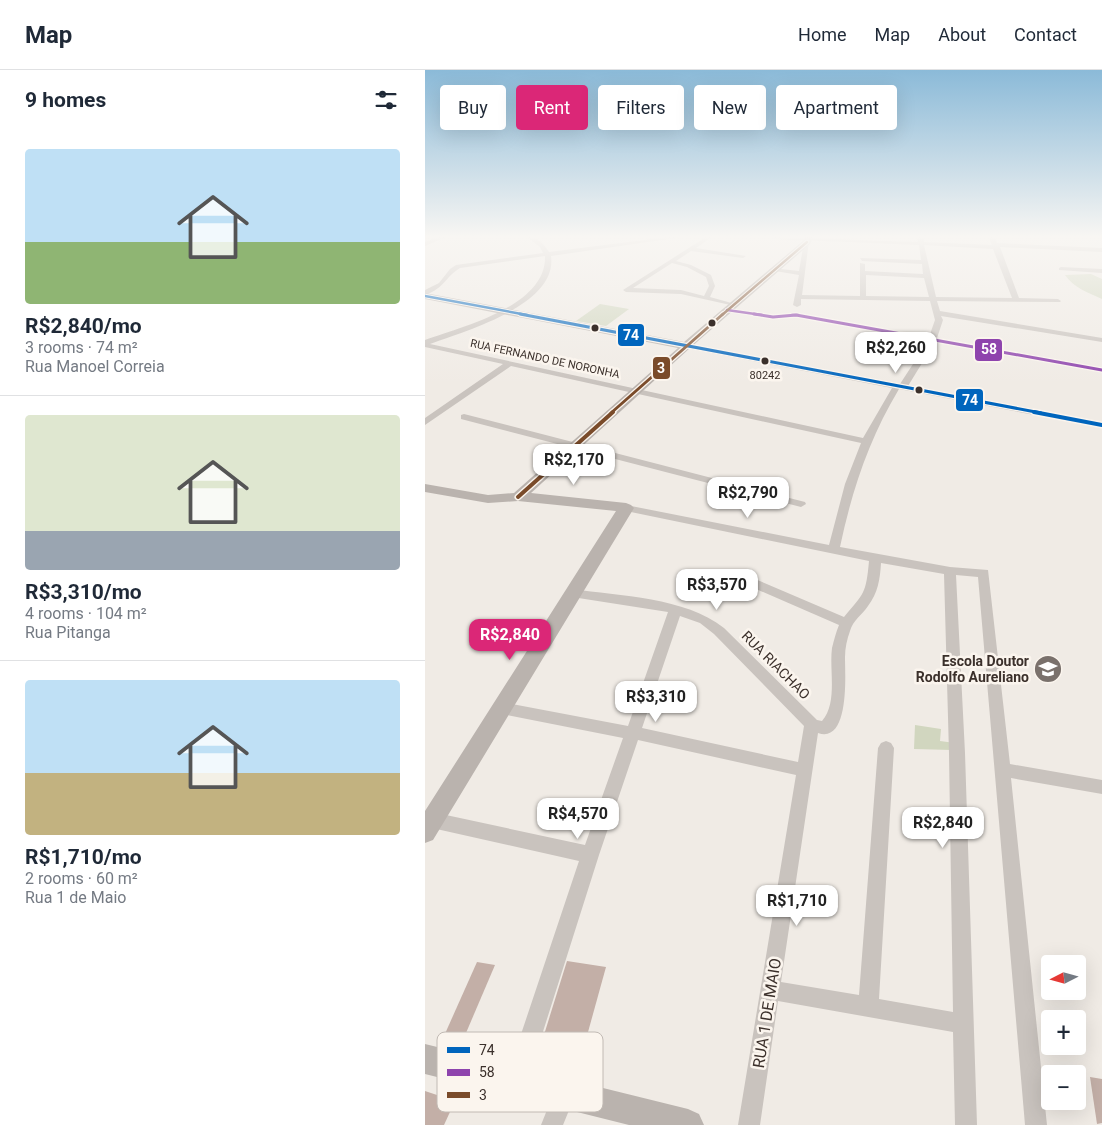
<!DOCTYPE html>
<meta charset="utf-8">
<style>
body{margin:0;font-family:Roboto,sans-serif;background:#f2f2f3;color:#1f2937;height:100vh;display:flex;flex-direction:column;font-size:19px;white-space:nowrap}
*{box-sizing:border-box;margin:0}
p{font-size:16px;color:#747a83}
.icon{flex:none;width:28px;height:28px;fill:none;stroke:currentColor;stroke-width:2;stroke-linecap:round;stroke-linejoin:round}
.map{position:relative;flex:1;overflow:hidden}
.details{display:flex;flex-direction:column;background:#fff;width:425px}
.details>*{flex:none}
.guide{position:absolute;left:15px;top:15px;width:475px;height:45px;display:flex;gap:10px}
.needle{width:32px;rotate:264deg}
.controls{position:absolute;left:616px;top:885px;display:grid;gap:10px}
.controls a{display:grid;place-items:center;width:45px;height:45px;border-radius:5px;background:#fff;box-shadow:0 5px 20px #0002;font-size:25px}
.price{position:absolute;translate:-50% -42px;padding:0 11px;border-radius:10px;background:#fff;color:#222;font-size:16px;line-height:32px;filter:drop-shadow(0 1px 2px #0008)}
.price::after{content:'';position:absolute;left:50%;top:30px;width:15px;height:11px;margin-left:-8px;background:inherit;clip-path:polygon(0 0,100% 0,50% 100%)}
.price.current{background:#db2777;color:#fff}
ul{padding:0;list-style:none}
li{display:grid;align-content:center;gap:10px;height:265px;padding:0 25px}
li+li{border-top:1px solid #e0e1e3}
li span{display:grid;place-items:center;height:155px;border-radius:5px;color:#555}
li>.icon{margin-inline-start:auto}
span .icon{width:90px;height:90px;fill:#fffc;stroke-width:1}
li b{font-size:21px}
h2{display:flex;justify-content:space-between;align-items:center;height:60px;padding:0 25px;font-size:21px}
.pill{padding:0 18px;border-radius:5px;background:#fff;box-shadow:0 5px 20px #0002;font-size:18px;line-height:45px}
.pill.current{background:#db2777;color:#fff}
header{display:flex;align-items:center;gap:30px;box-sizing:border-box;height:70px;padding:0 25px;background:#fff;border-bottom:1px solid #e0e1e3}
header strong{font-size:24px}
nav{display:flex;gap:28px;margin-inline-start:auto;font-size:18px}
main{display:flex;flex:1;min-height:0}
.map>svg:first-child{display:block}
.green{fill:#d1d6bf}
.building{fill:#c3afa7}
.lines{fill:none;stroke-linecap:round;stroke-linejoin:round}
.street{fill:#c9c3be;fill-rule:evenodd}
.secondary{fill:#bab3ae;fill-rule:evenodd}
.bus-1-far2-casing{stroke:#fbf5ee;stroke-width:4.5}
.bus-1-far1-casing{stroke:#fbf5ee;stroke-width:5.5}
.bus-1-casing{stroke:#fbf5ee;stroke-width:7}
.bus-2-far1-casing{stroke:#fbf5ee;stroke-width:4.5}
.bus-2-casing{stroke:#fbf5ee;stroke-width:5.5}
.bus-3-far2-casing{stroke:#fbf5ee;stroke-width:4.5}
.bus-3-far1-casing{stroke:#fbf5ee;stroke-width:5.5}
.bus-3-casing{stroke:#fbf5ee;stroke-width:7}
.bus-1-far2{stroke:#0065bd;stroke-width:2.5}
.bus-1-far1{stroke:#0065bd;stroke-width:3}
.bus-1{stroke:#0065bd;stroke-width:4}
.bus-2-far1{stroke:#8e44ad;stroke-width:2.5}
.bus-2{stroke:#8e44ad;stroke-width:3}
.bus-3-far2{stroke:#7a4b2a;stroke-width:2.5}
.bus-3-far1{stroke:#7a4b2a;stroke-width:3}
.bus-3{stroke:#7a4b2a;stroke-width:4}
.bus-dot{fill:#3b302b;stroke:#fbf5ee;stroke-width:2}
.labels{text-anchor:middle;dominant-baseline:central;stroke-width:5;stroke-linejoin:round;paint-order:stroke}
.far-street-label{font-size:11px;fill:#3b302b;stroke:#fbf5ee}
.far-bus-label{font-size:11px;fill:#3b302b;stroke:#fbf5ee}
.poi-label{font-size:14px;font-weight:bold;fill:#3b302b;stroke:#fbf5ee;text-anchor:end}
.street-label{font-size:14px;fill:#3b302b;stroke:#fbf5ee}
.near-street-label{font-size:16px;fill:#3b302b;stroke:#fbf5ee}
.key{fill:#fbf5ee;stroke:#c1bab4;stroke-width:1}
.key-label{font-size:14px;fill:#3b302b}
.line-badge{stroke:#fbf5ee;stroke-width:2}
.badge-label{font-size:14px;text-anchor:middle;font-weight:bold;fill:#fff}
</style>
<header>
<strong>Map</strong>
<nav><a>Home</a><a>Map</a><a>About</a><a>Contact</a></nav>
</header>
<main>
<section class="details">
<h2>9 homes<svg class="icon" aria-label="filters" viewBox="0 0 24 24"><path d="M4 7h16M4 17h16"/><circle cx="9" cy="7" r="2"/><circle cx="15" cy="17" r="2"/></svg></h2>
<ul>
<li><span style="background:linear-gradient(#bfe0f5 60%,#8fb573 0)"><svg class="icon" aria-label="home" viewBox="0 0 24 24"><path d="M3 11l9-7 9 7M6 9v11h12V9"/></svg></span><div><b>R$2,840/mo</b><p>3 rooms · 74 m²</p><p>Rua Manoel Correia</p></div></li>
<li><span style="background:linear-gradient(#dfe7d0 75%,#9aa5b1 0)"><svg class="icon" aria-label="home" viewBox="0 0 24 24"><path d="M3 11l9-7 9 7M6 9v11h12V9"/></svg></span><div><b>R$3,310/mo</b><p>4 rooms · 104 m²</p><p>Rua Pitanga</p></div></li>
<li><span style="background:linear-gradient(#bfe0f5 60%,#c2b280 0)"><svg class="icon" aria-label="home" viewBox="0 0 24 24"><path d="M3 11l9-7 9 7M6 9v11h12V9"/></svg></span><div><b>R$1,710/mo</b><p>2 rooms · 60 m²</p><p>Rua 1 de Maio</p></div></li>
</ul>
</section>
<div class="map">
<svg width="677" height="1055" viewBox="0 0 677 1055">
<rect width="100%" height="100%" fill="#f0ebe5"/>
<g class="green">
<path d="M666,204L677,209V229C664,223 649,218 640,205Z"/>
<polygon points="175,234 204,239 181,256 151,251"/>
<polygon points="490,655 516,659 515,671 530,673 527,680 489,679"/>
</g>
<g class="building">
<polygon points="142,891 181,897 155,991 113,984"/>
<polygon points="52,892 70,895 38,970 19,966"/>
<polygon points="665,1007 677,1009 677,1053 672,1054"/>
<polygon points="0,1021 30,1031 19,1055 0,1055"/>
</g>
<g class="lines">
<g class="street">
<polygon points="14,167 21,167 0,176 0,172"/>
<path d="M102,167C112,166 119,174 124,182L243,167H257L126,186C133,235 40,261 5,274L438,368L467,318L261,278L257,276L261,274L475,314L503,271L371,247L348,249L298,240L302,238L348,245L371,243L504,267L510,250L505,231L376,229V235L372,237L368,235L374,205L344,200L347,198L374,201L379,172L384,171L377,225L435,226V193L440,194V201L498,204L497,194L437,191L435,188L496,190L494,175L350,169L347,167L493,172L492,167H498L499,172L567,175L564,167H570L572,173L677,178V182L575,177L594,228L633,229L636,231L635,232L512,231L515,241L677,268V272L516,246L518,250L512,268L677,298V302L510,272L483,316L677,352V358L474,319C444,369 427,420 415,477L525,497L563,500L585,694L677,710V724L586,708L622,1055H600L553,507L531,505L540,683L552,1055H530L528,962L353,931L335,1055H313L371,705L213,670L174,785L102,1012L99,1020L91,1023L83,1020L80,1012L154,791L7,758L1,756L0,747L7,742L160,775L198,668L77,644L72,642L70,638L72,634L77,632L203,656L243,542L147,527L143,526L141,523L143,520L147,519C195,526 260,527 299,558L392,650L397,651C413,633 404,600 407,578C409,570 411,562 414,555L315,512L313,509L315,506H323L419,547C439,523 441,524 444,491L201,441L196,438L201,435L404,475L420,414L436,373L86,296L0,355V348L78,294L0,277V270C37,257 122,236 120,186L35,198C20,207 20,218 0,225V220L14,213L25,199L31,195L118,183L115,177ZM499,175L568,179L587,228L511,227ZM441,205L499,208L504,227L441,226ZM456,493L519,504L524,683L528,942L454,929L469,678L466,673L461,671L456,673L453,678L434,925L356,912L393,663C425,674 420,604 420,587C420,578 422,569 425,561C428,550 437,545 443,536C453,523 455,509 456,493ZM255,546L275,553L289,564L379,656L373,692L217,658Z"/>
<path d="M281,167H287L271,178L321,186L318,188L266,181L251,191L266,195L286,205L290,216L285,227L310,234V236L256,224L201,222L198,220ZM247,193L262,197L281,207L284,216L279,226L256,220L208,218Z"/>
<polygon points="636,197 677,199 677,203 634,200 634,198"/>
<polygon points="39,344 380,432 381,434 376,437 36,349 36,345"/>
<polygon points="140,1012 148,1015 151,1023 138,1055 116,1055 132,1015"/>
</g>
<g class="secondary">
<polygon points="379,167 387,167 385,174 265,278 106,423 201,433 206,435 209,438 8,770 0,773 0,741 191,441 93,431 63,433 0,422 0,414 63,425 89,423 253,278 0,229 0,223 259,272 378,171"/>
<polygon points="0,974 263,1039 274,1044 279,1055 204,1055 0,1004"/>
</g>
<defs>
<polyline id="bus-1-far2" points="0,226 102,245"/>
<polyline id="bus-1-far1" points="95,244 616,343"/>
<polyline id="bus-1" points="609,342 677,355"/>
<g id="bus-2-far1">
<polyline points="302,240 337,245"/>
<polyline points="367,245 373,245"/>
</g>
<polyline id="bus-2" points="329,244 348,247 371,245 677,300"/>
<polyline id="bus-3-far2" points="297,245 382,172"/>
<polyline id="bus-3-far1" points="186,343 298,244"/>
<polyline id="bus-3" points="93,427 188,342"/>
</defs>
<use href="#bus-1-far2" class="bus-1-far2-casing"/>
<use href="#bus-1-far1" class="bus-1-far1-casing"/>
<use href="#bus-1" class="bus-1-casing"/>
<use href="#bus-2-far1" class="bus-2-far1-casing"/>
<use href="#bus-2" class="bus-2-casing"/>
<use href="#bus-3-far2" class="bus-3-far2-casing"/>
<use href="#bus-3-far1" class="bus-3-far1-casing"/>
<use href="#bus-3" class="bus-3-casing"/>
<use href="#bus-1-far2" class="bus-1-far2"/>
<use href="#bus-1-far1" class="bus-1-far1"/>
<use href="#bus-1" class="bus-1"/>
<use href="#bus-2-far1" class="bus-2-far1"/>
<use href="#bus-2" class="bus-2"/>
<use href="#bus-3-far2" class="bus-3-far2"/>
<use href="#bus-3-far1" class="bus-3-far1"/>
<use href="#bus-3" class="bus-3"/>
</g>
<linearGradient id="sky" x2="0" y2="1"><stop stop-color="#8bbad8"/><stop offset="0.53" stop-color="#f8f6f3"/><stop offset="1" stop-color="#f8f6f3" stop-opacity="0"/></linearGradient>
<rect width="677" height="314" fill="url(#sky)"/>
<defs>
<symbol id="school-disc" viewBox="-11 -11 22 22"><circle r="9.5" fill="#7a716c" stroke="#fbf5ee"/><path d="M0-5L7-2L0 1L-7-2ZM-4 1L0 2.5L4 1V4Q0 6-4 4Z" fill="#fff"/></symbol>
</defs>
<g fill-rule="evenodd">
<use href="#school-disc" x="607" y="583" width="32" height="32"/>
</g>
<g class="bus-dot">
<circle cx="287" cy="253" r="4.5"/>
<circle cx="170" cy="258" r="4.5"/>
<circle cx="340" cy="291" r="4.5"/>
<circle cx="494" cy="320" r="4.5"/>
</g>
<g class="labels">
<g class="far-street-label">
<text transform="translate(120 289) rotate(12)">RUA FERNANDO DE NORONHA</text>
</g>
<g class="far-bus-label">
<text x="340" y="305">80242</text>
</g>
<g class="poi-label">
<text x="604" y="591">Escola Doutor<tspan x="604" dy="16">Rodolfo Aureliano</tspan></text>
</g>
<g class="street-label">
<text transform="translate(351 595) rotate(45)">RUA RIACHAO</text>
</g>
<g class="near-street-label">
<text transform="translate(342 943) rotate(-81)">RUA 1 DE MAIO</text>
</g>
</g>
<rect x="12" y="962" width="166" height="80" rx="8" class="key"/>
<rect x="22" y="977" width="23" height="6" fill="#0065bd"/>
<rect x="22" y="999" width="23" height="7" fill="#8e44ad"/>
<rect x="22" y="1022" width="23" height="6" fill="#7a4b2a"/>
<g class="key-label">
<text x="54" y="985">74</text>
<text x="54" y="1007">58</text>
<text x="54" y="1030">3</text>
</g>
<g class="line-badge">
<rect x="192" y="253" width="28" height="24" rx="5" fill="#0065bd"/>
<rect x="549" y="268" width="29" height="24" rx="5" fill="#8e44ad"/>
<rect x="227" y="286" width="19" height="24" rx="5" fill="#7a4b2a"/>
<rect x="530" y="318" width="29" height="24" rx="5" fill="#0065bd"/>
</g>
<g class="badge-label">
<text x="206" y="270">74</text>
<text x="564" y="284">58</text>
<text x="236" y="303">3</text>
<text x="545" y="335">74</text>
</g>
</svg>
<div class="controls">
<a><svg class="needle" viewBox="-14 -14 28 28"><path d="M0-13l5 13h-10z" fill="#e53935"/><path d="M0 13l5-13h-10z" fill="#747a83"/></svg></a>
<a>+</a>
<a>−</a>
</div>
<b class="price" style="left:471px;top:304px">R$2,260</b>
<b class="price" style="left:149px;top:416px">R$2,170</b>
<b class="price" style="left:323px;top:449px">R$2,790</b>
<b class="price" style="left:292px;top:541px">R$3,570</b>
<b class="price current" style="left:85px;top:591px">R$2,840</b>
<b class="price" style="left:231px;top:653px">R$3,310</b>
<b class="price" style="left:153px;top:770px">R$4,570</b>
<b class="price" style="left:518px;top:779px">R$2,840</b>
<b class="price" style="left:372px;top:857px">R$1,710</b>
<div class="guide">
<a class="pill">Buy</a>
<a class="pill current">Rent</a>
<a class="pill">Filters</a>
<a class="pill">New</a>
<a class="pill">Apartment</a>
</div>
</div>
</main>
